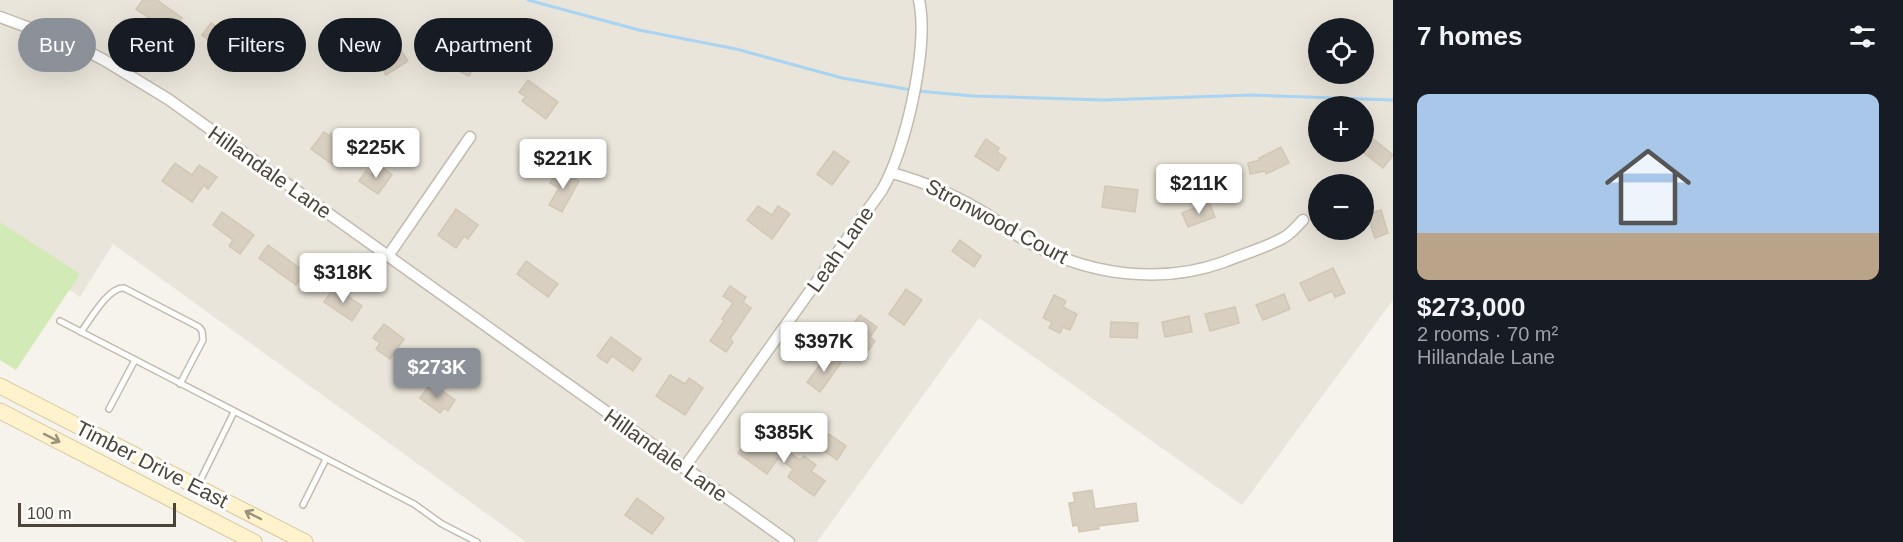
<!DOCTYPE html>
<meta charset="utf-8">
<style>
body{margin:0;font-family:Arial,sans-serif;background:#20242c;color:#f1f3f6;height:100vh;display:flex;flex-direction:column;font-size:22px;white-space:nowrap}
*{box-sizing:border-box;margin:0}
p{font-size:20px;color:#9ea1a6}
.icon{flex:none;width:33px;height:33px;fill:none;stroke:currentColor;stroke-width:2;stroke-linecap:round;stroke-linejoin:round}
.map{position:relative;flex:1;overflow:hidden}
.drawer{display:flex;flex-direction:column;background:#171b24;width:510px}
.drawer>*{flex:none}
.guide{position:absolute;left:18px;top:18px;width:570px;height:54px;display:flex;gap:12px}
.tools{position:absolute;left:1308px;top:18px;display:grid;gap:12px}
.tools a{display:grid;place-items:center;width:66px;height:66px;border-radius:50%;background:#171b24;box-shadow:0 6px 24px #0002;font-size:30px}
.scale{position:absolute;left:18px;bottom:15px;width:158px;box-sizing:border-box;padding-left:6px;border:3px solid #4b4439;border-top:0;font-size:16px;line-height:21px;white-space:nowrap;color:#4b4439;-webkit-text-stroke:4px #fff;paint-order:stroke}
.price{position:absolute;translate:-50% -51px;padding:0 14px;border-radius:6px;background:#fff;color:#222;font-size:20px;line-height:39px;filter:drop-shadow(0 2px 3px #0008)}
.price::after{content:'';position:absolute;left:50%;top:36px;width:18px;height:14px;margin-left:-9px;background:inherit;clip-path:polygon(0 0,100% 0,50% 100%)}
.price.current{background:#8c9099;color:#fff}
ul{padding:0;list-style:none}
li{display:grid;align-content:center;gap:12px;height:318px;padding:0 24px}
li span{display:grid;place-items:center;height:186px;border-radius:12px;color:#555}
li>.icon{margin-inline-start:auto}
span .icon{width:108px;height:108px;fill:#fffc;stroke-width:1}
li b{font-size:26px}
h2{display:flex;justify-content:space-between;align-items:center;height:72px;padding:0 24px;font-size:26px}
.tag{padding:0 21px;border-radius:27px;background:#171b24;box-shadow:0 6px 24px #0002;font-size:21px;line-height:54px}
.tag.current{background:#8c9099;color:#fff}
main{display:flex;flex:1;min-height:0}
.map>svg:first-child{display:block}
.residential{fill:#eae5da;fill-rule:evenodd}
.green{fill:#d2eab5}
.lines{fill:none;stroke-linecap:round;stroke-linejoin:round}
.stream{stroke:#a9d4f2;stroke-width:3}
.building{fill:#d8cfc1;stroke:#d3c7b4;stroke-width:1.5}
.service-casing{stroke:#c2bbae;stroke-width:8}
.minor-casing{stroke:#c2bbae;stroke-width:13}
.secondary-casing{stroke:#d6c79b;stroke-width:17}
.service{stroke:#fff;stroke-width:5}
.minor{stroke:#fff;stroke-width:10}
.secondary{stroke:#fff3cd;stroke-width:15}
.oneway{stroke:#9c937c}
.labels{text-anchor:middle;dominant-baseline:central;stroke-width:6;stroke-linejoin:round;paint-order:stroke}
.street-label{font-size:21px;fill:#4b4439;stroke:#fff}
</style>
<main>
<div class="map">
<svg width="1393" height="542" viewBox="0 0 1393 542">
<rect width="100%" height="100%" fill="#f6f3ec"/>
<path class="residential" d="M0,0H1393V300L1242,505L979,318L817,542H526L113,244L80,297L0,241ZM1318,28H1364V74H1318ZM1318,106H1364V152H1318ZM1318,184H1364V230H1318Z"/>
<polygon class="green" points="0,222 80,274 16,370 0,360"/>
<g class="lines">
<g class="stream">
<polyline points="528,0 639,30 736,49 842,78 912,90"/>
<polyline points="918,91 973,96 1104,100 1252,95 1393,100"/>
</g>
</g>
<g class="building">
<polygon points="143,0 157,0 182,18 171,33 136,9"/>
<polygon points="222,22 231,29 218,47 202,35 211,23 218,28"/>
<polygon points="472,38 489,46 486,52 494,56 488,69 475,63 469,76 456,70"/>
<polygon points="397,44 408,61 386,75 375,58"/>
<polygon points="528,80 558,102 546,119 522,101 526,97 519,92"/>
<polygon points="324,132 330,136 331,133 340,140 345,132 355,139 344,153 348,156 340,166 334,162 332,164 311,149"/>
<polygon points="1371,137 1393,155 1383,168 1364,153 1364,146"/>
<polygon points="986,139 999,148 997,152 1006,158 998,171 975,156"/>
<polygon points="1281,147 1289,163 1266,174 1265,171 1250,174 1248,163 1260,160 1259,158"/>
<polygon points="834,151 849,162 832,185 817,174"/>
<polygon points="175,163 192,175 199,165 217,177 208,189 204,185 192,202 162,181"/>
<polygon points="379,165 392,175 378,194 359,181 366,171 372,175"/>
<polygon points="558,169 579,181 562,212 549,205 559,188 550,183"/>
<polygon points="1105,186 1138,190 1135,212 1102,207"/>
<polygon points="1209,202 1215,217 1188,227 1182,213"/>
<polygon points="758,206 772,215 778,206 790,214 772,239 747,220"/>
<polygon points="456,209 478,225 468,239 464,236 456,248 438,235"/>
<polygon points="1381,210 1388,233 1375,238 1367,214"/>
<polygon points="222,212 254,235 240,254 229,246 233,240 213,225"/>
<polygon points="960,240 981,256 974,267 952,251"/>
<polygon points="268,245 305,272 296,285 259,258"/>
<polygon points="526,261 558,284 548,297 517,274"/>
<polygon points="1333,268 1345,293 1335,297 1332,291 1309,301 1300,283"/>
<polygon points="730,286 746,297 743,302 751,308 730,339 733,342 726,352 710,341 724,321 722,319 733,303 723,296"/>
<polygon points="334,287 362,306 352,321 324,302"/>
<polygon points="906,289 922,300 904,325 889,314"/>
<polygon points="1284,294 1290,309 1263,320 1256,305"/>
<polygon points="1054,295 1066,301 1063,307 1077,314 1070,330 1063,327 1060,333 1049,328 1052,322 1043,318"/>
<polygon points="1235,307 1239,323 1210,331 1205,314"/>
<polygon points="860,315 877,327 870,337 875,341 866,354 844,337"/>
<polygon points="1189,316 1192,332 1165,337 1162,322"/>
<polygon points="1111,322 1138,323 1137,338 1110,337"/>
<polygon points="384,324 404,339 390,359 376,349 380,343 373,338"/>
<polygon points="611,337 641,359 633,371 612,356 607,363 597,356"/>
<polygon points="828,354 841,363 820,392 807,382"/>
<polygon points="670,375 685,384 689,378 703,388 685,415 656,396"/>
<polygon points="431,383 455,400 448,411 444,408 440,413 420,398"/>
<polygon points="829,434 846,446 837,460 819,447"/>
<polygon points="764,439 779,450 782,447 800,460 804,456 816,465 811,471 825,481 814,496 788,477 793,469 778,458 767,474 738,453 747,441 757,449"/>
<polygon points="1092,490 1095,509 1136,503 1138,521 1098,526 1099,529 1079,532 1078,525 1073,526 1069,503 1075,502 1073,493"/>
<polygon points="637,498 664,518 652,534 625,515"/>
</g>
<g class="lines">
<defs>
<g id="service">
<polyline points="60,321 414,504 442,524 477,542"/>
<path d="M81,332C90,320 109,286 124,288L199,327L202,331L203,340L180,384"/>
<polyline points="109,409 135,360"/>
<polyline points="198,485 234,412"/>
<polyline points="303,505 326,459"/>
</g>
<g id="minor">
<polyline points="0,17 73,44 104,60 168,99 789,542"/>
<path d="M892,173C925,182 959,197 988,215C1002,224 1015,235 1030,243C1089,275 1160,285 1224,262C1243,254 1265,248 1283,238C1291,234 1297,226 1303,220"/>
<polyline points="388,256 470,137"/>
<path d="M684,468L882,190C906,149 929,46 919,0"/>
</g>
<g id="secondary">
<polyline points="0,386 305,542"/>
<polyline points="0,411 254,542"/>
</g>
</defs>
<use href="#service" class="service-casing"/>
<use href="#minor" class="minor-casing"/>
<use href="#secondary" class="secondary-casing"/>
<use href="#service" class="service"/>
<use href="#minor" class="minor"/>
<use href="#secondary" class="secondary"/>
</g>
<defs><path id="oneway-shaft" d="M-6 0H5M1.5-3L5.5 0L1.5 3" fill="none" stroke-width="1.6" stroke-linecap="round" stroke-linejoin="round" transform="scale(1.5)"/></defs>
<g class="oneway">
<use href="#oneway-shaft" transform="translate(52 438) rotate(27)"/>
<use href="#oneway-shaft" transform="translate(253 515) rotate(-153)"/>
</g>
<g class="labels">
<g class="street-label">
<text transform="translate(270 172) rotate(35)">Hillandale Lane</text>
<text transform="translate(997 221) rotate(28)">Stronwood Court</text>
<text transform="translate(840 249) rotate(-55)">Leah Lane</text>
<text transform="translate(666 455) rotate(35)">Hillandale Lane</text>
<text transform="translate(152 464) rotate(27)">Timber Drive East</text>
</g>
</g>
</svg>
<div class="tools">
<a><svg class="icon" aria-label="locate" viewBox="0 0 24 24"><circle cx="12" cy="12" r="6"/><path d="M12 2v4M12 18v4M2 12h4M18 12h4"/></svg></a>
<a>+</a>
<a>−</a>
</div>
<div class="scale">100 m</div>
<b class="price" style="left:376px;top:179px">$225K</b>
<b class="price" style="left:563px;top:190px">$221K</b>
<b class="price" style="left:1199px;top:215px">$211K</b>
<b class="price" style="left:343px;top:304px">$318K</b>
<b class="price" style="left:824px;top:373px">$397K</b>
<b class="price current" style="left:437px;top:399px">$273K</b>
<b class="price" style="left:784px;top:464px">$385K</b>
<div class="guide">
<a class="tag current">Buy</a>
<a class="tag">Rent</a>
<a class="tag">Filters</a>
<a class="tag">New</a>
<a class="tag">Apartment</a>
</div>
</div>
<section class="drawer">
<h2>7 homes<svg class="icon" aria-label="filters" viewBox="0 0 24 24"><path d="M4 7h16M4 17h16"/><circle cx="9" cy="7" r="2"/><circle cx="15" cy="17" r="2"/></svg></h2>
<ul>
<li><span style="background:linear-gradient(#a9c7e8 75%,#b9a48a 0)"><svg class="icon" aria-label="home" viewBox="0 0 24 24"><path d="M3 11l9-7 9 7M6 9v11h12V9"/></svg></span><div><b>$273,000</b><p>2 rooms · 70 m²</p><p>Hillandale Lane</p></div></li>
</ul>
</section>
</main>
